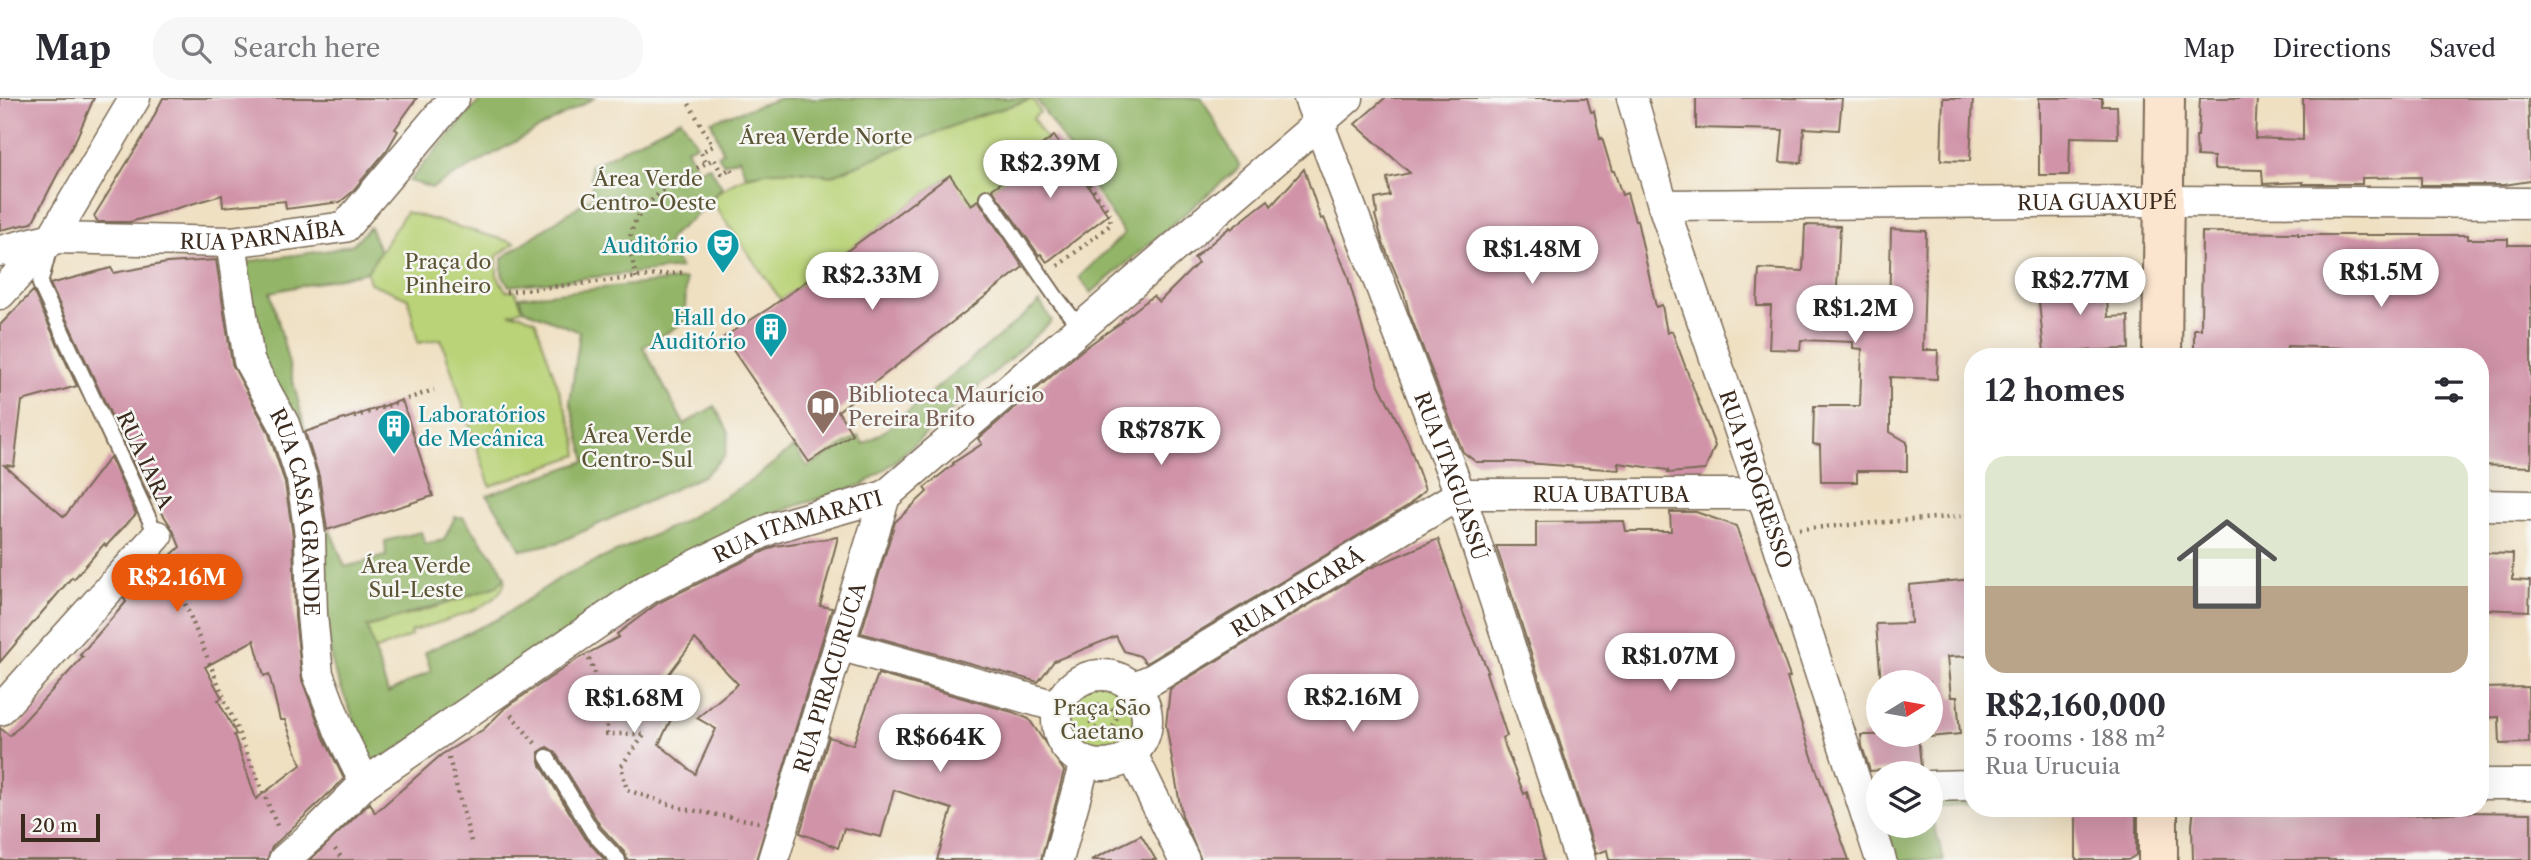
<!DOCTYPE html>
<meta charset="utf-8">
<style>
body{margin:0;font-family:"Libre Caslon Text",serif;background:#f7f7f7;color:#2b2b33;height:100vh;display:flex;flex-direction:column;font-size:26px;white-space:nowrap}
*{box-sizing:border-box;margin:0}
p{font-size:23px;color:#7c7c81}
.icon{flex:none;width:38px;height:38px;fill:none;stroke:currentColor;stroke-width:2;stroke-linecap:round;stroke-linejoin:round}
.map{position:relative;flex:1;overflow:hidden}
.side{position:absolute;left:1964px;top:250px;width:525px;height:469px;display:flex;flex-direction:column;background:#fff;border-radius:28px;box-shadow:0 7px 28px #0002}
.side>*{flex:none}
.needle{width:46px;rotate:79deg}
.tools{position:absolute;left:1866px;top:572px;display:grid;gap:14px}
.tools a{display:grid;place-items:center;width:77px;height:77px;border-radius:50%;background:#fff;box-shadow:0 7px 28px #0002;font-size:35px}
.scale{position:absolute;left:21px;bottom:18px;width:79px;box-sizing:border-box;padding-left:7px;border:4px solid #3b2a1e;border-top:0;font-size:19px;line-height:24px;white-space:nowrap;color:#3b2a1e;-webkit-text-stroke:5px #f6f6f2;paint-order:stroke}
.price{position:absolute;translate:-50% -60px;padding:0 16px;border-radius:24px;background:#fff;color:#222;font-size:23px;line-height:46px;filter:drop-shadow(0 2px 4px #0008)}
.price::after{content:'';position:absolute;left:50%;top:42px;width:21px;height:16px;margin-left:-10px;background:inherit;clip-path:polygon(0 0,100% 0,50% 100%)}
.price.selected{background:#ea580c;color:#fff}
ul{padding:0;list-style:none}
li{display:grid;align-content:center;gap:14px;height:371px;padding:0 21px}
li+li{border-top:2px solid #e1e1e2}
li span{display:grid;place-items:center;height:217px;border-radius:21px;color:#555}
li>.icon{margin-inline-start:auto}
span .icon{width:126px;height:126px;fill:#fffc;stroke-width:1}
li b{font-size:30px}
h2{display:flex;justify-content:space-between;align-items:center;height:84px;padding:0 21px;font-size:30px}
header{display:flex;align-items:center;gap:42px;box-sizing:border-box;height:98px;padding:0 35px;background:#fff;border-bottom:2px solid #e1e1e2}
header strong{font-size:33px}
nav{display:flex;gap:38px;margin-inline-start:auto;font-size:24px}
.search{width:490px;height:63px;background:#f7f7f7;display:flex;align-items:center;gap:18px;box-sizing:border-box;padding:0 24px;border-radius:28px;color:#7c7c81;font-size:26px}
.map>svg:first-child{display:block}
.green{fill:#bad378;stroke:#7a7e4b;stroke-width:2}
.forest{fill:#93b568;stroke:#677043;stroke-width:2}
.building{fill:#d093a8;fill-rule:evenodd}
.lines{fill:none;stroke-linecap:round;stroke-linejoin:round}
.service-casing{stroke:#7a6a57;stroke-width:18}
.minor-casing{stroke:#7a6a57;stroke-width:33}
.secondary-casing{stroke:#7a6a57;stroke-width:42}
.path{stroke:#7a6a57;stroke-width:4.5;stroke-dasharray:2 5;stroke-linecap:butt}
.service{stroke:#fff;stroke-width:14}
.minor{stroke:#fff;stroke-width:30}
.secondary{stroke:#fce5cf;stroke-width:38}
.labels{text-anchor:middle;dominant-baseline:central;stroke-width:5;stroke-linejoin:round;paint-order:stroke}
.park-label{font-size:21px;fill:#5b5434;stroke:#f6f6f2}
.street-label{font-size:21px;fill:#3b2a1e;stroke:#f6f6f2}
.culture-label{font-size:21px;fill:#0d838f;stroke:#f6f6f2;text-anchor:end}
.education-label{font-size:21px;fill:#785e54;stroke:#f6f6f2;text-anchor:start}
</style>
<header>
<strong>Map</strong>
<div class="search"><svg class="icon" aria-label="search" viewBox="0 0 24 24"><circle cx="10" cy="10" r="6"/><path d="M15 15l6 6"/></svg>Search here</div>
<nav><a>Map</a><a>Directions</a><a>Saved</a></nav>
</header>
<div class="map">
<svg width="2531" height="762" viewBox="0 0 2531 762">
<rect width="100%" height="100%" fill="#f6f6f2"/>
<filter id="ink" filterUnits="userSpaceOnUse"><feTurbulence type="fractalNoise" baseFrequency=".0143" numOctaves="2"/><feDisplacementMap in="SourceGraphic" scale="14" xChannelSelector="R" yChannelSelector="G"/><feConvolveMatrix kernelMatrix="1 2 1 2 8 2 1 2 1" color-interpolation-filters="sRGB"/></filter>
<filter id="wash" filterUnits="userSpaceOnUse"><feTurbulence type="fractalNoise" baseFrequency=".00686" numOctaves="4" result="noise"/><feDisplacementMap in="SourceGraphic" scale="28" xChannelSelector="R" yChannelSelector="G"/><feGaussianBlur stdDeviation="1.57" result="paint"/><feColorMatrix in="noise" values="0 0 0 0 0 0 0 0 0 0 0 0 0 0 0 0 0 1.4 0 .05"/><feComposite in="paint" operator="in"/></filter>
<g filter="url(#wash)">
<rect width="100%" height="100%" fill="#efe0c2"/>
<g class="green">
<path d="M1033,1L1040,14L1033,20L1047,43L1005,74L1009,79L970,107L949,78L781,202L711,102C742,68 789,69 831,78L974,19Z"/>
<polygon points="406,114 515,145 497,158 497,177 506,193 515,192 523,211 509,216 520,216 535,222 576,341 578,357 490,388 441,241 418,245 408,200 370,185 367,174"/>
<path d="M505,480C506,510 434,525 410,534L411,538L374,553L367,529C391,522 494,495 505,480Z"/>
<circle cx="1102" cy="621" r="40"/>
</g>
<g class="forest">
<polygon points="482,0 594,0 432,90 409,83"/>
<path d="M781,0H1035L974,19L831,78C803,72 774,70 746,78L739,60L724,66L718,57L723,54L711,23Z"/>
<polygon points="1036,0 1202,0 1240,69 1091,195 1079,179 1124,136"/>
<path d="M681,21L697,46L687,51L698,73L709,68L722,89C712,100 702,112 690,122C667,142 658,141 681,170L509,188L502,176V160L593,98L590,68Z"/>
<polygon points="370,129 380,153 367,174 271,194 330,432 345,469 386,458 385,443 421,434 425,446 444,442 455,419 463,419 500,468 505,480 497,488 483,493 367,529 388,595 431,573 425,554 498,521 563,478 678,426 752,382 794,349 808,369 858,338 864,346 886,332 1040,204 1052,223 893,365 864,386 743,425 613,507 381,662 373,662 368,657 332,567 321,470 263,268 243,164 331,152 353,146"/>
<polygon points="686,181 685,224 643,249 684,326 715,308 729,335 725,357 705,377 560,444 521,452 509,429 487,397 586,363 570,304 580,234 523,211 519,199"/>
<polygon points="1972,697 1972,706 1930,709 1930,698"/>
<polygon points="1930,714 1944,762 1891,762 1880,728 1930,728"/>
</g>
<g id="blocks">
<g class="building">
<polygon points="0,0 94,0 77,39 32,125 0,132"/>
<polygon points="163,0 417,0 395,31 398,33 387,52 351,95 340,104 286,111 285,103 223,109 222,97 130,124 98,124 94,118 146,34"/>
<polygon points="1385,0 1587,0 1591,14 1594,13 1600,41 1602,40 1612,73 1614,73 1622,97 1627,95 1635,123 1637,122 1656,209 1662,207 1667,235 1672,233 1715,348 1705,372 1668,375 1668,372 1618,365 1619,372 1513,364 1476,364 1463,354 1409,214 1404,195 1383,145 1375,117 1377,116 1375,101 1390,98 1387,80 1410,75 1355,26"/>
<polygon points="1696,0 1842,0 1839,32 1804,30 1802,65 1780,64 1783,32 1696,30"/>
<polygon points="1943,0 1973,0 1970,63 1941,62"/>
<polygon points="2039,0 2102,0 2102,8 2117,8 2118,40 2070,39 2069,77 2039,77"/>
<polygon points="2200,0 2257,0 2255,40 2303,42 2303,0 2528,0 2531,83 2504,87 2421,87 2421,79 2362,80 2362,86 2303,86 2303,84 2263,86 2262,72 2214,71 2214,59 2197,58 2196,38 2198,38"/>
<polygon points="1054,38 1108,117 1047,164 1041,156 1039,157 992,91 1009,79 1005,74"/>
<polygon points="1304,71 1321,121 1324,120 1347,176 1378,285 1408,344 1425,392 1409,407 1146,565 1140,558 1124,553 1116,538 1054,563 1038,584 861,535 895,424 927,394 924,390 954,366 953,365 982,346 978,341 1082,252 1123,223 1122,222 1153,198 1159,204 1198,165 1194,160 1230,129 1231,131 1268,102 1271,108"/>
<polygon points="950,77 971,107 978,102 1023,169 838,313 852,336 809,364 724,239 771,209"/>
<polygon points="1805,127 1840,128 1836,209 1889,210 1891,131 1926,133 1923,252 1938,252 1937,281 1890,279 1890,334 1907,344 1907,373 1857,373 1857,384 1821,384 1820,347 1813,346 1814,308 1860,308 1862,251 1853,250 1853,244 1801,242 1800,252 1769,251 1771,208 1757,208 1759,171 1803,173"/>
<polygon points="2202,134 2298,135 2298,137 2468,137 2468,141 2508,141 2508,147 2531,147 2531,369 2480,367 2480,259 2474,259 2474,254 2287,248 2286,259 2194,259 2194,231 2201,231"/>
<path d="M216,162L232,266L268,333L285,385L293,438L295,519L302,582L324,640L344,681L272,749L267,762H0V630L10,638L83,559L80,557L126,504L124,500L180,449L173,432L152,399L150,401L50,186L111,170L114,175L167,165ZM254,542L264,578L269,576L280,622H285L301,667L256,701L234,637L236,636L218,602L222,600L205,569Z"/>
<polygon points="2106,177 2108,219 2128,218 2129,251 2044,254 2037,184 2082,182 2082,178"/>
<polygon points="33,193 77,288 22,303 14,368 4,367 64,419 110,359 136,416 106,448 104,446 74,481 72,479 0,564 0,227"/>
<polygon points="402,302 433,398 327,432 319,378 305,334"/>
<polygon points="1670,414 1696,414 1736,428 1790,579 1787,580 1815,668 1849,762 1609,762 1607,752 1596,756 1496,448 1536,448 1536,424 1624,423 1626,433 1671,433"/>
<path d="M838,439L820,508L832,510L756,762H627L625,755L601,729L555,654L547,649L539,654V664L585,740L605,762H310L370,705L375,715L441,657L484,631L505,610L579,560L619,539L617,536L658,505L775,448ZM695,541L738,586L697,620L716,631L695,676L659,646L676,611L657,592Z"/>
<polygon points="1438,441 1464,517 1488,573 1486,574 1507,638 1502,640 1524,696 1527,694 1544,762 1201,762 1182,718 1166,627 1170,591 1370,470"/>
<polygon points="2484,455 2513,456 2512,482 2530,483 2529,513 2482,511"/>
<polygon points="1972,481 1972,558 1947,559 1951,599 1957,599 1960,636 1930,639 1930,584 1881,584 1876,526 1911,525 1909,487"/>
<polygon points="878,576 1012,614 1029,621 1064,673 1041,762 937,762 952,711 894,692 881,739 844,730 838,750 800,735 829,639 853,647"/>
<polygon points="2528,589 2529,645 2500,646 2499,619 2482,620 2481,590"/>
<polygon points="1861,637 1918,637 1921,669 1870,673 1862,648"/>
<polygon points="2076,710 2136,710 2136,757 2128,762 2076,762"/>
<polygon points="2194,710 2360,712 2360,710 2398,710 2398,718 2465,714 2531,715 2531,762 2193,762 2192,727"/>
<polygon points="1141,737 1156,762 1091,762"/>
</g>
</g>
</g>
<g filter="url(#ink)">
<use href="#blocks" fill-opacity="0" stroke="#7a6a57" stroke-width="2"/>
<g class="lines">
<defs>
<g id="service">
<polyline points="987,99 1056,199 1081,231"/>
<polyline points="49,152 40,186 157,438"/>
<polyline points="547,659 593,735 618,762"/>
</g>
<g id="minor">
<path id="s1" d="M1309,0L1460,396L1580,762"/>
<path id="s2" d="M1632,0L1663,107L1774,433L1881,762"/>
<path id="s3" d="M1663,107L2165,103L2531,105"/>
<path id="s4" d="M231,144L249,263L284,326L302,381L310,437L312,517L318,576L340,634L365,685"/>
<path id="s5" d="M0,153L52,140L231,144L345,129L454,0"/>
<polyline points="0,196 52,140 135,0"/>
<polyline points="2480,407 2531,408"/>
<polyline points="839,547 1059,609"/>
<circle cx="1102" cy="622" r="45"/>
<path id="s6" d="M1134,589L1153,581L1460,396H1761"/>
<polyline points="0,612 157,438"/>
<polyline points="1132,656 1184,762"/>
<polyline points="2480,686 2531,686"/>
<polyline points="1930,688 1972,687"/>
<path id="s7" d="M284,762L319,731L365,685L649,490L772,430L885,398L1348,0"/>
<path id="s8" d="M773,762L885,398"/>
<polyline points="1058,762 1085,664"/>
</g>
<g id="secondary">
<polyline points="2162,259 2165,0"/>
<polyline points="2158,710 2158,762"/>
</g>
</defs>
<use href="#service" class="service-casing"/>
<use href="#minor" class="minor-casing"/>
<use href="#secondary" class="secondary-casing"/>
<g class="path">
<polyline points="689,6 713,48 701,54 706,65 714,61 722,76 731,70 734,77"/>
<polyline points="1058,168 1110,127 1111,118 1079,71"/>
<path d="M636,180C634,167 628,148 631,136C638,103 680,80 706,65"/>
<polyline points="506,194 686,174"/>
<polyline points="354,319 434,292"/>
<polyline points="1799,431 1972,417"/>
<polyline points="169,467 278,730"/>
<polyline points="589,561 606,601 607,636 645,636 621,668 627,692 684,711 759,724"/>
<circle cx="1102" cy="623" r="31"/>
<circle cx="1103" cy="620" r="13"/>
<polyline points="511,617 535,645"/>
<polyline points="449,660 472,747"/>
<polyline points="335,751 343,762"/>
</g>
<use href="#service" class="service"/>
<use href="#minor" class="minor"/>
<use href="#secondary" class="secondary"/>
</g>
</g>
<defs>
<symbol id="theatre-pin" viewBox="-11 -11 22 30"><path d="M0 17L-7.5 6A9.5 9.5 0 1 1 7.5 6Z" fill="#0f9aa8" stroke="#f6f6f2"/><path d="M-5-5.5Q0-4 5-5.5V0Q5 5 0 6Q-5 5-5 0ZM-3.3-2.5H-1v1.5H-3.3ZM1-2.5H3.3v1.5H1ZM-2.8 1Q0 5.5 2.8 1Z" fill="#fff"/></symbol>
<symbol id="building-pin" viewBox="-11 -11 22 30"><path d="M0 17L-7.5 6A9.5 9.5 0 1 1 7.5 6Z" fill="#0f9aa8" stroke="#f6f6f2"/><path d="M-4-6H4V6H1V3H-1V6H-4ZM-2.5-4.3h1.7v1.8h-1.7ZM.8-4.3h1.7v1.8H.8ZM-2.5-1h1.7V.8h-1.7ZM.8-1h1.7V.8H.8Z" fill="#fff"/></symbol>
<symbol id="library-pin" viewBox="-11 -11 22 30"><path d="M0 17L-7.5 6A9.5 9.5 0 1 1 7.5 6Z" fill="#8d6e63" stroke="#f6f6f2"/><path d="M-6-4Q-3-5.5-.7-3.5V5Q-3 3-6 4ZM6-4Q3-5.5 .7-3.5V5Q3 3 6 4Z" fill="#fff"/></symbol>
</defs>
<g fill-rule="evenodd">
<use href="#theatre-pin" x="704" y="128" width="38" height="52"/>
<use href="#building-pin" x="752" y="212" width="38" height="52"/>
<use href="#library-pin" x="804" y="289" width="38" height="52"/>
<use href="#building-pin" x="375" y="309" width="38" height="52"/>
</g>
<g class="labels">
<g class="park-label">
<text x="826" y="38">Área Verde Norte</text>
<text x="648" y="80">Área Verde<tspan x="648" dy="24">Centro-Oeste</tspan></text>
<text x="448" y="163">Praça do<tspan x="448" dy="24">Pinheiro</tspan></text>
<text x="637" y="337">Área Verde<tspan x="637" dy="24">Centro-Sul</tspan></text>
<text x="416" y="467">Área Verde<tspan x="416" dy="24">Sul-Leste</tspan></text>
<text x="1102" y="609">Praça São<tspan x="1102" dy="24">Caetano</tspan></text>
</g>
<g class="street-label">
<text stroke="none"><textPath href="#s3" startOffset="434">RUA GUAXUPÉ</textPath></text>
<text stroke="none"><textPath href="#s5" startOffset="264">RUA PARNAÍBA</textPath></text>
<text transform="translate(145 362) rotate(65)">RUA IARA</text>
<text stroke="none"><textPath href="#s1" startOffset="404">RUA ITAGUASSÚ</textPath></text>
<text stroke="none"><textPath href="#s2" startOffset="401">RUA PROGRESSO</textPath></text>
<text stroke="none"><textPath href="#s6" startOffset="530">RUA UBATUBA</textPath></text>
<text stroke="none"><textPath href="#s4" startOffset="282">RUA CASA GRANDE</textPath></text>
<text stroke="none"><textPath href="#s7" startOffset="618">RUA ITAMARATI</textPath></text>
<text stroke="none"><textPath href="#s6" startOffset="189">RUA ITACARÁ</textPath></text>
<text stroke="none"><textPath href="#s8" startOffset="191">RUA PIRACURUCA</textPath></text>
</g>
<g class="culture-label">
<text x="698" y="147">Auditório</text>
<text x="746" y="219">Hall do<tspan x="746" dy="24">Auditório</tspan></text>
<text x="418" y="316" text-anchor="start">Laboratórios<tspan x="418" dy="24">de Mecânica</tspan></text>
</g>
<g class="education-label">
<text x="848" y="296">Biblioteca Maurício<tspan x="848" dy="24">Pereira Brito</tspan></text>
</g>
</g>
</svg>
<div class="tools">
<a><svg class="needle" viewBox="-14 -14 28 28"><path d="M0-13l5 13h-10z" fill="#e53935"/><path d="M0 13l5-13h-10z" fill="#7c7c81"/></svg></a>
<a><svg class="icon" aria-label="layers" viewBox="0 0 24 24"><path d="M12 4l9 5-9 5-9-5zM3 14l9 5 9-5"/></svg></a>
</div>
<div class="scale">20 m</div>
<b class="price" style="left:1050px;top:102px">R$2.39M</b>
<b class="price" style="left:1532px;top:188px">R$1.48M</b>
<b class="price" style="left:2381px;top:211px">R$1.5M</b>
<b class="price" style="left:872px;top:214px">R$2.33M</b>
<b class="price" style="left:2080px;top:219px">R$2.77M</b>
<b class="price" style="left:1855px;top:247px">R$1.2M</b>
<b class="price" style="left:1161px;top:369px">R$787K</b>
<b class="price selected" style="left:177px;top:516px">R$2.16M</b>
<b class="price" style="left:1670px;top:595px">R$1.07M</b>
<b class="price" style="left:1353px;top:636px">R$2.16M</b>
<b class="price" style="left:634px;top:637px">R$1.68M</b>
<b class="price" style="left:940px;top:676px">R$664K</b>
<section class="side">
<h2>12 homes<svg class="icon" aria-label="filters" viewBox="0 0 24 24"><path d="M4 7h16M4 17h16"/><circle cx="9" cy="7" r="2"/><circle cx="15" cy="17" r="2"/></svg></h2>
<ul>
<li><span style="background:linear-gradient(#dfe7d0 60%,#b9a48a 0)"><svg class="icon" aria-label="home" viewBox="0 0 24 24"><path d="M3 11l9-7 9 7M6 9v11h12V9"/></svg></span><div><b>R$2,160,000</b><p>5 rooms · 188 m²</p><p>Rua Urucuia</p></div></li>
</ul>
</section>
</div>
